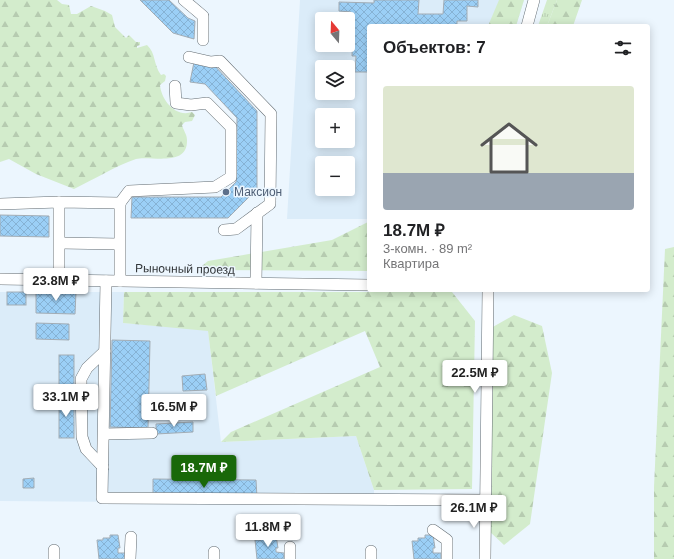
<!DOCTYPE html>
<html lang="ru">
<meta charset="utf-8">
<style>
body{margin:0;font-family:Helvetica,sans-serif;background:#f6f6f6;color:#202124;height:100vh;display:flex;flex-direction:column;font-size:15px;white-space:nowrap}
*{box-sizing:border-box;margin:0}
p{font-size:13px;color:#757577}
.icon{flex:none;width:22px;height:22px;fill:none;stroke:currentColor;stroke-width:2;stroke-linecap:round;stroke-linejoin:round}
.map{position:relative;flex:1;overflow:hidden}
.panel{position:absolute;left:367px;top:24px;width:283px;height:268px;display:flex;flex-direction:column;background:#fff;border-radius:4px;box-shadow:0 2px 10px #0003}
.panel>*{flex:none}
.needle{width:26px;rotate:341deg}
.buttons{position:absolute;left:315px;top:12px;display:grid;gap:8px}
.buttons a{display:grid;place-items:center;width:40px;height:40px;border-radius:4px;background:#fff;box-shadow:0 2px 10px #0003;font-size:20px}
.price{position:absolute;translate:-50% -34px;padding:0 9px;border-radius:4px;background:#fff;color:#222;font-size:13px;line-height:26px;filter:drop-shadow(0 1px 2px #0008)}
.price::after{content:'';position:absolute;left:50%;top:24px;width:12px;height:9px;margin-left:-6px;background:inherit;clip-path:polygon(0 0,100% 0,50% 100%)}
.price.selected{background:#196809;color:#fff}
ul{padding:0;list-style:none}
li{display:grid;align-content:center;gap:8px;height:212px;padding:0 16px}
li span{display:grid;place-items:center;height:124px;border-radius:4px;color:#555}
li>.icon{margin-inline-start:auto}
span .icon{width:72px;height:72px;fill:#fffc;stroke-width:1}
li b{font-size:17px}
h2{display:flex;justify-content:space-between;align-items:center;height:48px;padding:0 16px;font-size:17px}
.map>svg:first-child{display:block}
.built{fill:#dbecf9;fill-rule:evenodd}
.grass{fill:url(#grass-tufts)}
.forest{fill:url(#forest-firs)}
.building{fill:url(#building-cross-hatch);stroke:#a3adb5}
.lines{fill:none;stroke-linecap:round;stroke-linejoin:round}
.minor-casing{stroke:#636c72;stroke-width:12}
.minor{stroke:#fff;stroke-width:11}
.service-dot{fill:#5c6f8a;stroke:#ecf6fe;stroke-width:1.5}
.labels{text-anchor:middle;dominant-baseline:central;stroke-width:3;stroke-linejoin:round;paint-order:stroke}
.service-label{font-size:12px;fill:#4e5e75;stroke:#ecf6fe;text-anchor:start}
.street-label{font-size:12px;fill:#34383b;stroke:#ecf6fe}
</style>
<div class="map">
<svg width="674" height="559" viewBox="0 0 674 559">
<defs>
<pattern id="grass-tufts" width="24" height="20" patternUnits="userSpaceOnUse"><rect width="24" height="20" fill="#d3eccc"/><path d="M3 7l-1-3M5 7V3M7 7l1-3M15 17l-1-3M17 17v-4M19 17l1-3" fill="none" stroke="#b6cbb0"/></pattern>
<pattern id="forest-firs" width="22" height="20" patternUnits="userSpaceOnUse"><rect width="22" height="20" fill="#d3eccc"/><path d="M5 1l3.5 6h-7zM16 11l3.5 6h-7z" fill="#b6cbb0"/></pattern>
<pattern id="building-cross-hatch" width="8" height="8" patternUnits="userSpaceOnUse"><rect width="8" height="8" fill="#9bcff6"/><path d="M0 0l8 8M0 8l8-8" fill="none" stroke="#86b2d4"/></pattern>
</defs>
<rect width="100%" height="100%" fill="#ecf6fe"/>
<g class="built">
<path d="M300,0H524L516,26H369V219H287ZM322,19H348V45H322ZM322,67H348V93H322ZM322,115H348V141H322ZM322,163H348V189H322Z"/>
<polygon points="0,292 124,292 123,323 208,330 221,442 356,436 374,490 374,504 0,501"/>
</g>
<polygon class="grass" points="547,0 557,0 547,26 538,26"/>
<g class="forest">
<path d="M0,0H57L62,4L69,5L71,14H77L91,6L105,11L112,15L115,27L126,38L129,35L136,42H140V45L137,46V48L147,45C156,53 153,64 161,75L164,74L166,76L165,81L160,85C161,99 175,118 192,112L195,115L192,121L185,122L182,125C183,130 187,134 187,140C188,168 149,155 136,159C117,165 93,180 74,189L36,174L9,159L0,162Z"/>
<polygon points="499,0 524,0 516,26 488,26"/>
<polygon points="557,0 582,0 573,26 547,26"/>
<polygon points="369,131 369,271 197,270 208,261 332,240 368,222 367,132"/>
<polygon points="674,247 674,559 654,559 654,487 665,249"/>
<polygon points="124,292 452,292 475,321 472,489 374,490 356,436 221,442 231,432 380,367 365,331 216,396 208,331 123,323"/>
<polygon points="514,315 542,326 552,373 530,524 504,545 488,530 491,328"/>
</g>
<g class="building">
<polygon points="140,0 169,0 188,18 195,21 194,39 173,33"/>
<polygon points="374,0 419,0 418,14 443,14 444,0 478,0 478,7 467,6 467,21 457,21 457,26 369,26 369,72 355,72 356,56 352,56 353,27 348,27 348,19 342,19 342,16 351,16 351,12 339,11 339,2 374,3"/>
<polygon points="194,62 214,65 257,111 257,189 228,218 131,218 132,197 221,197 236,182 237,118 205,84 190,82"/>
<polygon points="0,215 49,216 49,237 0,236"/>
<polygon points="36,291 76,292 75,314 36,313"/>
<rect x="7" y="292" width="19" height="13"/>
<polygon points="36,323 69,324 69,340 36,339"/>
<polygon points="112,340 150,341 148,428 110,427"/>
<rect x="59" y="355" width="15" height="44"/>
<polygon points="205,374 207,390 183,391 182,376"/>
<rect x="59" y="399" width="15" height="39"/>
<polygon points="193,422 193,432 156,434 156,424"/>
<polygon points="34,478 34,488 23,488 23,479"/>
<polygon points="153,479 256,480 257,498 153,498"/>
<polygon points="110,535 118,535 120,548 118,548 118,553 126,553 128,559 99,559 97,540 103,540 103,538 110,538"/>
<polygon points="268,535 276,535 278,548 276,548 276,552 284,553 284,558 286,559 257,559 255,540 261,540 261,537 267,537"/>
<polygon points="425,535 433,535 435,548 433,548 433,553 441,553 441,558 443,559 414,559 412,541 418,541 418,538 425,538"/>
</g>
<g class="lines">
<defs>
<g id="minor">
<polyline points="184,0 203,16 203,40"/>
<polyline points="527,26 534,0"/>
<polyline points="189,57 211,62 220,61 271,114 270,204 236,229 224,230"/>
<polyline points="0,204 59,202 120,203 129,191 215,187 231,177 231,127 207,103 191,105 176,103 175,86"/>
<polyline points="60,243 119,244"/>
<polyline points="0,279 369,285"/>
<polyline points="59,280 59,202"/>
<polyline points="106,281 102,498 486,500"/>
<polyline points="120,281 120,203"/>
<polyline points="256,283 257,213"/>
<polyline points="104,434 152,433"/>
<polyline points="103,467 86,449 82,437 81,379 87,368 105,351"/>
<polyline points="433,530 447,540 447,559"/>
<polyline points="54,559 54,550"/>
<polyline points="130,559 131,537"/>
<polyline points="214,559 214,552"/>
<polyline points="290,559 290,547"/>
<polyline points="371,559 371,551"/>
<polyline points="485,559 488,290"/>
</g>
</defs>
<use href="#minor" class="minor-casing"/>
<use href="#minor" class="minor"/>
</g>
<circle class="service-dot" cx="226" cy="192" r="4"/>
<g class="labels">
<g class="service-label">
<text x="234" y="192">Максион</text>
</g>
<g class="street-label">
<text transform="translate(185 269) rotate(1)">Рыночный проезд</text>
</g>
</g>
</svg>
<div class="buttons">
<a><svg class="needle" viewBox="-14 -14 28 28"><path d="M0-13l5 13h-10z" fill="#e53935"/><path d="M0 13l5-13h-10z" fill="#757577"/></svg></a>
<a><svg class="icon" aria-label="layers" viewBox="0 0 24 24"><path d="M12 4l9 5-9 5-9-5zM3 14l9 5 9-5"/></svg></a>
<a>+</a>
<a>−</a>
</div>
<b class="price" style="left:56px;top:302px">23.8M ₽</b>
<b class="price" style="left:475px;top:394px">22.5M ₽</b>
<b class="price" style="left:66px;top:418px">33.1M ₽</b>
<b class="price" style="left:174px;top:428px">16.5M ₽</b>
<b class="price selected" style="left:204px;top:489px">18.7M ₽</b>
<b class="price" style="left:474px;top:529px">26.1M ₽</b>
<b class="price" style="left:268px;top:548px">11.8M ₽</b>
<section class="panel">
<h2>Объектов: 7<svg class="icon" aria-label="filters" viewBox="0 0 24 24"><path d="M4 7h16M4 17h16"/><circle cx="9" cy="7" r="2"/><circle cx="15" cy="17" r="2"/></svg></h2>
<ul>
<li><span style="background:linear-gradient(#dfe7d0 70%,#9aa5b1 0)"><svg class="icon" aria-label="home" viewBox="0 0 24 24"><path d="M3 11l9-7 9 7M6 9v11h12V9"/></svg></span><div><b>18.7M ₽</b><p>3-комн. · 89 m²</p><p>Квартира</p></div></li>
</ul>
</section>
</div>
